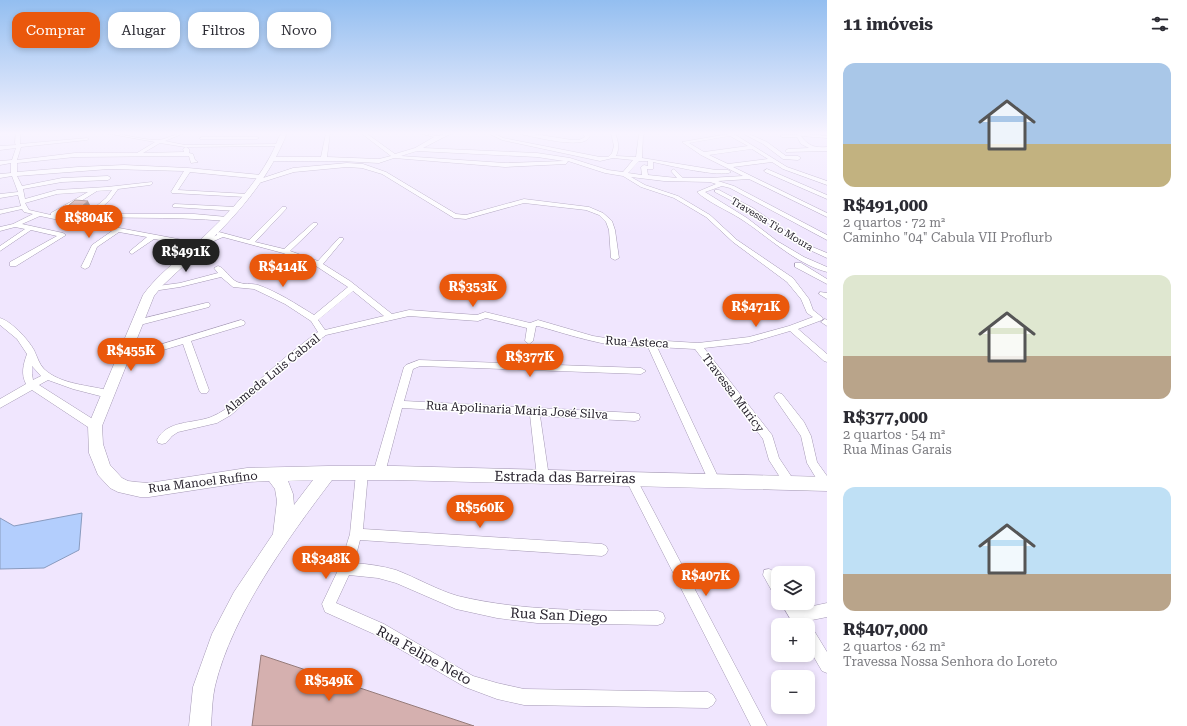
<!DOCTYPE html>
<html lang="pt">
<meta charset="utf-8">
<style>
body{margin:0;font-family:"Roboto Serif",serif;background:#f7f7f7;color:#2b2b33;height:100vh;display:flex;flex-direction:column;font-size:15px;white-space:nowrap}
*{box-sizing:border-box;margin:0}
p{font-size:13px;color:#7c7c81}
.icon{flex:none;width:22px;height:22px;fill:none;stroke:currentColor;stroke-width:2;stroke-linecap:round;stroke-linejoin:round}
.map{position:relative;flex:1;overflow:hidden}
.drawer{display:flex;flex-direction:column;background:#fff;width:360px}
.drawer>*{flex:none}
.hud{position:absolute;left:12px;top:12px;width:380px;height:36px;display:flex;gap:8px}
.controls{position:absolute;left:771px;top:566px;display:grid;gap:8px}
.controls a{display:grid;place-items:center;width:44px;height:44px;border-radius:8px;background:#fff;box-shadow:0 2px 6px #0003;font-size:20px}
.price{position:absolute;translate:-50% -34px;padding:0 9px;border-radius:14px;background:#ea580c;color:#fff;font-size:13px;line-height:26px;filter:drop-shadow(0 1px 2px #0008)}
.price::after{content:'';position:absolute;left:50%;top:24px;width:12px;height:9px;margin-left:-6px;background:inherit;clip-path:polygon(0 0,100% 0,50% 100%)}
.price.current{background:#222;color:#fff}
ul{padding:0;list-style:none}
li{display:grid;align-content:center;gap:8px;height:212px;padding:0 16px}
li span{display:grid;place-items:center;height:124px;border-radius:12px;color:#555}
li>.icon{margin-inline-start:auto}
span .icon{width:72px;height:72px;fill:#fffc;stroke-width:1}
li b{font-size:17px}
h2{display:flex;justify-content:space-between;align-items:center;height:48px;padding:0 16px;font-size:17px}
.pill{padding:0 14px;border-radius:12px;background:#fff;box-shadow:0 2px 6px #0003;font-size:14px;line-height:36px}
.pill.current{background:#ea580c;color:#fff}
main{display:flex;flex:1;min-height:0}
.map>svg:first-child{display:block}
.water{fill:#b3cefd;stroke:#899bbf}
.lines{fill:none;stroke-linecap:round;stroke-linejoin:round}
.minor-casing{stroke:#a599b5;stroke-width:1}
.secondary-casing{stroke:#a599b5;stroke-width:1}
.minor{fill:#fff;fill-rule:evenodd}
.secondary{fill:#fff;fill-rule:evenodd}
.wall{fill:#b79796}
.shaded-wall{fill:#957b7a}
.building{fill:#d5b0af;stroke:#957b7a}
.labels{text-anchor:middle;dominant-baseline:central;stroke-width:3;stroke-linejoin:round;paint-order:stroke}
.far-street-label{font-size:10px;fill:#28232e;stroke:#fff}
.street-label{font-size:12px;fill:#28232e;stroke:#fff}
.near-street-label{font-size:14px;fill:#28232e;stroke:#fff}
</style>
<main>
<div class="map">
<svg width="827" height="726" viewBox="0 0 827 726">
<rect width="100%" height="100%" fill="#f0e6fe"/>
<polygon class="water" points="82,513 79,550 44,568 0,569 0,518 14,526"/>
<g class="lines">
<defs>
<g id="minor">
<path d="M16,133H20V144L87,138L89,139L87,140L21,147L17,160L75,153H137L155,142L105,133C123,133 140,140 157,140C166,140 175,133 184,133L165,141L185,145L279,144L281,145L279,146L185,147L160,143L143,153L184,152L183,149L186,147L189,149V153L193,154L195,160L198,162L191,163L189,156H187L75,157L17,163V172L78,167L124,165L188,168L261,175L263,176V178L293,168L347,163L363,164L386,172L456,214L466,215L524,199L589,207L603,213L612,221L615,230L619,258L615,260L611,258L609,230L606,222L599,215L586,210L524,203L466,219L454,218L382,174L362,168L347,167L294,172L259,183L256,181L261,179L190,172L178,190L248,194L249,195L246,197L172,193L171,192L184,171L109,169L17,176L22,186L62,178L108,176L111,178L108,180L62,182L23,189L25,199L57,190L107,187L152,182V184L150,185L118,189L110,200L94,214H194L227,217L230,219L227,221C170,216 112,219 55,216L199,243L217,235V233L219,232L249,240L282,207H286V209L255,242L284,249L313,223H317V225L290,251L318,261L339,238H343V240L323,264L350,281L392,314L409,310L477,315L485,312L530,323L538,320L593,336L631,342L666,341L698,343L749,337L789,326L813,317L807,313L801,299L787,282L733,242L706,217L674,198L641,187L623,176L605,173L568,161L566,164L505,167L394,158L379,163L340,161H272L269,159L272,157H321L326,133H330L327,157L379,159L391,156L361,133H366L395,154L415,148L434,137L419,133L438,136L446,133H452L423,148L537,153L570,158L608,170L623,172L633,160L613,158L600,161L502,140L488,133H493L503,138L600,157H608L612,153L614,146L611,133H615C618,140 620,148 616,156L636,157L639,134L646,133L643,135L642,158L716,170H728L731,172C721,178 667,165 653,162V169H647L648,175L677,178L671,171L674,169L683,178H709L743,176L701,155L682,142L734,133V134L787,167L827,181V185L783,169L772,162L733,167L827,213V217L749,179L718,181L734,186L827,235V240L730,188L722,186L705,192L747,218L777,241L804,257L827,267V272C794,263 769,237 741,219C727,210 709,203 697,192L716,184L710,182L664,181L631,177L645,185L678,196L710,215L737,240L793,278L809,299L813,310L823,318L822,320L798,329L827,354V362L824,361L790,331L749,343L704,348L772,435L779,458L795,482L793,485L789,487L785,485L769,460L763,439L695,349L657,347L720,481L718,484L714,486L710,484L648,347C610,349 574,336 538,326H536L533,341L529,344L525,341L527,328L486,318L478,321L409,316L326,335L296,357L231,415L217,423L178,432L172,436L166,443L162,444L158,443L157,440C167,420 192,424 211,417C231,409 248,390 264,376C281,360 299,346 318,332L311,321L285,304L254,289L233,287L221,277L180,287L153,291H150V287L180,283L218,273L214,268L218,266C225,268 229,278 237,282C243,285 252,283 258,285C278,292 296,304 314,315L348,287L316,266L283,253L223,237L200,247L154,239L132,254L130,253V251L147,237L119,232L97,247L89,267L85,269L81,267L92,245L112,231L40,216L22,224L63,233L66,235L16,266H10V262L57,236L31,230L0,251V246L25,229L15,227L0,231V227L13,224L33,214L24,212L22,209L0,214V210L21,206L18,195L0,198V194L18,192L12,176L0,178V174L11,173V163L0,165V161L12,160L16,148L0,150V146L16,145L15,143ZM730,136L748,146L704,152L689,143ZM752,149L768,159L728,164L709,155ZM417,151L537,157L564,161L505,163L401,156ZM639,161H648V166L644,165L641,167L642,175L628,173ZM112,190L106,198L87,214L62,213L97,191ZM88,192L51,213V215L29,210L25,203L57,194ZM353,291L384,316L325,330L318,320Z"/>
<path d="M518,133H528L572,140H579L585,137L583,133H588L590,136C588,140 584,142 580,142C567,145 534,137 520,134Z"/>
<polygon points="742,133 747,133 767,142 786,156 798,156 801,158 798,160 783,159 763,144"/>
<path d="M797,133L827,136V138L801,136C808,146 815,148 827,147V151L786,152L785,151L788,149L809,148L801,144L797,137H782L780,136L782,135H796Z"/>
<polygon points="202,137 257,137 259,138 257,139 200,139 200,138"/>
<polygon points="767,169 827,195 827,199 765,172 764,171"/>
<polygon points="715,190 719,190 753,208 803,243 827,253 827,258 799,245 749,210 715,192"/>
<polygon points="175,204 236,207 239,209 236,211 173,207 173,205"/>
<polygon points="795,263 801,263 827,279 827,284 795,267"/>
<polygon points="820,292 827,293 827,299 819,294"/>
<polygon points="206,303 209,303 210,305 209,307 136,326 132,323 133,321"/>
<path d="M0,318C11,321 28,339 34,350C37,356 39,364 44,369C61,385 90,385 111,391L113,394L111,397L108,398L73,389L48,380L39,385L99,423L100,426L99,429L95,430L91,429L32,390L0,408V399L26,384C21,374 23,365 27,354L17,339L0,325ZM32,366L41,376L33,380L32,374Z"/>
<polygon points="825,319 827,320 827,326 821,322"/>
<polygon points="241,320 244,321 245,323 244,325 191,341 209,390 207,393 201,393 199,390 183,344 123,362 119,359 120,357"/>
<polygon points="419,360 641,368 646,371 641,374 420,366 413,369 404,401 635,413 639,414 640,417 639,420 635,421 540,416 549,477 547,480 543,482 539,480 537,477 530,415 402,408 385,473 383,476 379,478 375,476 373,473 404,367 406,365"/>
<polygon points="779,393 782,394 804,422 811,436 817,462 827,476 827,489 822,488 807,463 801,436 774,397 776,394"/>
<path d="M362,468L366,470L368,473L363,529L602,544L606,546L608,550L606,554L602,556L360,540L354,563C368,564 382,566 396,570C417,578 437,590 458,596C525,612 590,610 658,611L663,613L665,618L663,623L658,625L537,623L497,618L456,609L396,583L378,578L349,575L336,603L384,624L473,676L497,683L524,689L708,692L713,695L716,700L713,705L708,708L524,705L497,699L465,687L374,634L325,612L322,604L340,566L350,534L356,473L358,470Z"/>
<polygon points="631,474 635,476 767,726 751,726 627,482 625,479 627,476"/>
<path d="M769,569C780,573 778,584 778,595L773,593L763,575L764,570Z"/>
<polygon points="781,603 796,603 799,609 827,603 827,617 807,621 809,625 808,627 813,629 827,652 827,673 822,671 808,647 808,625 794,625"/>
</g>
<path id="secondary" d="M281,133H287C262,197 211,240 162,286L154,296L102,426L103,444L110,465L122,478L128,481L136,482L149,483L247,468L328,466H395L827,477V491L395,480H332C288,538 232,615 215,686C212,699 212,713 211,726H189L193,687L212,634L234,592L273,534L277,501L275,489L269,481L247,482L149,497H140L118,492L110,488L98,475L89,453L88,426L143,295C157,275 178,260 196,244C224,218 253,189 271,155C275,148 277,140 281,133ZM313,480L294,505L293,494L288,481Z"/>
</defs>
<use href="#minor" class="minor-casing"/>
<use href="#secondary" class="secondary-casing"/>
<use href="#minor" class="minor"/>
<use href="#secondary" class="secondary"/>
</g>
<polygon class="wall" points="68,206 91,207 85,212 72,212"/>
<polygon class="shaded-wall" points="88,201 91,207 85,212 82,206"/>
<g class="building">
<polygon points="75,200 88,201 82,206 68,206"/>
<polygon points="261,655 474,726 252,726"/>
</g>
<linearGradient id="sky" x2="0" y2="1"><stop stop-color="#93bef0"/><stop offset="0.57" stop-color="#f8f4ff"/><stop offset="1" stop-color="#f8f4ff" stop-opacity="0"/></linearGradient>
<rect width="827" height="234" fill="url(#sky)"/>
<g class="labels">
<g class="far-street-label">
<text transform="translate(772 224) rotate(31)">Travessa Tio Moura</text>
</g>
<g class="street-label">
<text transform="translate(637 342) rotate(3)">Rua Asteca</text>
<text transform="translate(272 374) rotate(-39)">Alameda Luis Cabral</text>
<text transform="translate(733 393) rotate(53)">Travessa Muricy</text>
<text transform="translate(517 410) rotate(3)">Rua Apolinaria Maria José Silva</text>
<text transform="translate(203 482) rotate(-7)">Rua Manoel Rufino</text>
</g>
<g class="near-street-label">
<text transform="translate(565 477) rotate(1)">Estrada das Barreiras</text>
<text transform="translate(559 615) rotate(3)">Rua San Diego</text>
<text transform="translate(424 655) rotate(29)">Rua Felipe Neto</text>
</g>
</g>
</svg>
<div class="controls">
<a><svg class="icon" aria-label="layers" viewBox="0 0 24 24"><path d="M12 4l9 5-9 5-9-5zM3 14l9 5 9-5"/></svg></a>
<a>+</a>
<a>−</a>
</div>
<b class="price" style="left:89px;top:239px">R$804K</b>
<b class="price current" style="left:186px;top:273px">R$491K</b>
<b class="price" style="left:283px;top:288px">R$414K</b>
<b class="price" style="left:473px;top:308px">R$353K</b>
<b class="price" style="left:756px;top:328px">R$471K</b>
<b class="price" style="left:131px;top:372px">R$455K</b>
<b class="price" style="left:530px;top:378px">R$377K</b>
<b class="price" style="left:480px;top:529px">R$560K</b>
<b class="price" style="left:326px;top:580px">R$348K</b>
<b class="price" style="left:706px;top:597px">R$407K</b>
<b class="price" style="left:329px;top:702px">R$549K</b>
<div class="hud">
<a class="pill current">Comprar</a>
<a class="pill">Alugar</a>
<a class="pill">Filtros</a>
<a class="pill">Novo</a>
</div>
</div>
<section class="drawer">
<h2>11 imóveis<svg class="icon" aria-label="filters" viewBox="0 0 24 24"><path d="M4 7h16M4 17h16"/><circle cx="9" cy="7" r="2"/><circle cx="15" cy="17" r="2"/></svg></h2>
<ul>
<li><span style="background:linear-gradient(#a9c7e8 65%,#c2b280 0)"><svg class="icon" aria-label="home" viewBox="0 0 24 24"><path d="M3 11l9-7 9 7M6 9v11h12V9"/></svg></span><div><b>R$491,000</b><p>2 quartos · 72 m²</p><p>Caminho &quot;04&quot; Cabula VII Proflurb</p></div></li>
<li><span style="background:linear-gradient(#dfe7d0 65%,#b9a48a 0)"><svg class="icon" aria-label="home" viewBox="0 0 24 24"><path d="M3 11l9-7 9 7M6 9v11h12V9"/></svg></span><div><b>R$377,000</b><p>2 quartos · 54 m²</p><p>Rua Minas Garais</p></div></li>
<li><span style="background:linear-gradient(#bfe0f5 70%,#b9a48a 0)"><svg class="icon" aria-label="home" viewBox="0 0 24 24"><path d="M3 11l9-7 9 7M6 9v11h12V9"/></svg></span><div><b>R$407,000</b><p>2 quartos · 62 m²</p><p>Travessa Nossa Senhora do Loreto</p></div></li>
</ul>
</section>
</main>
